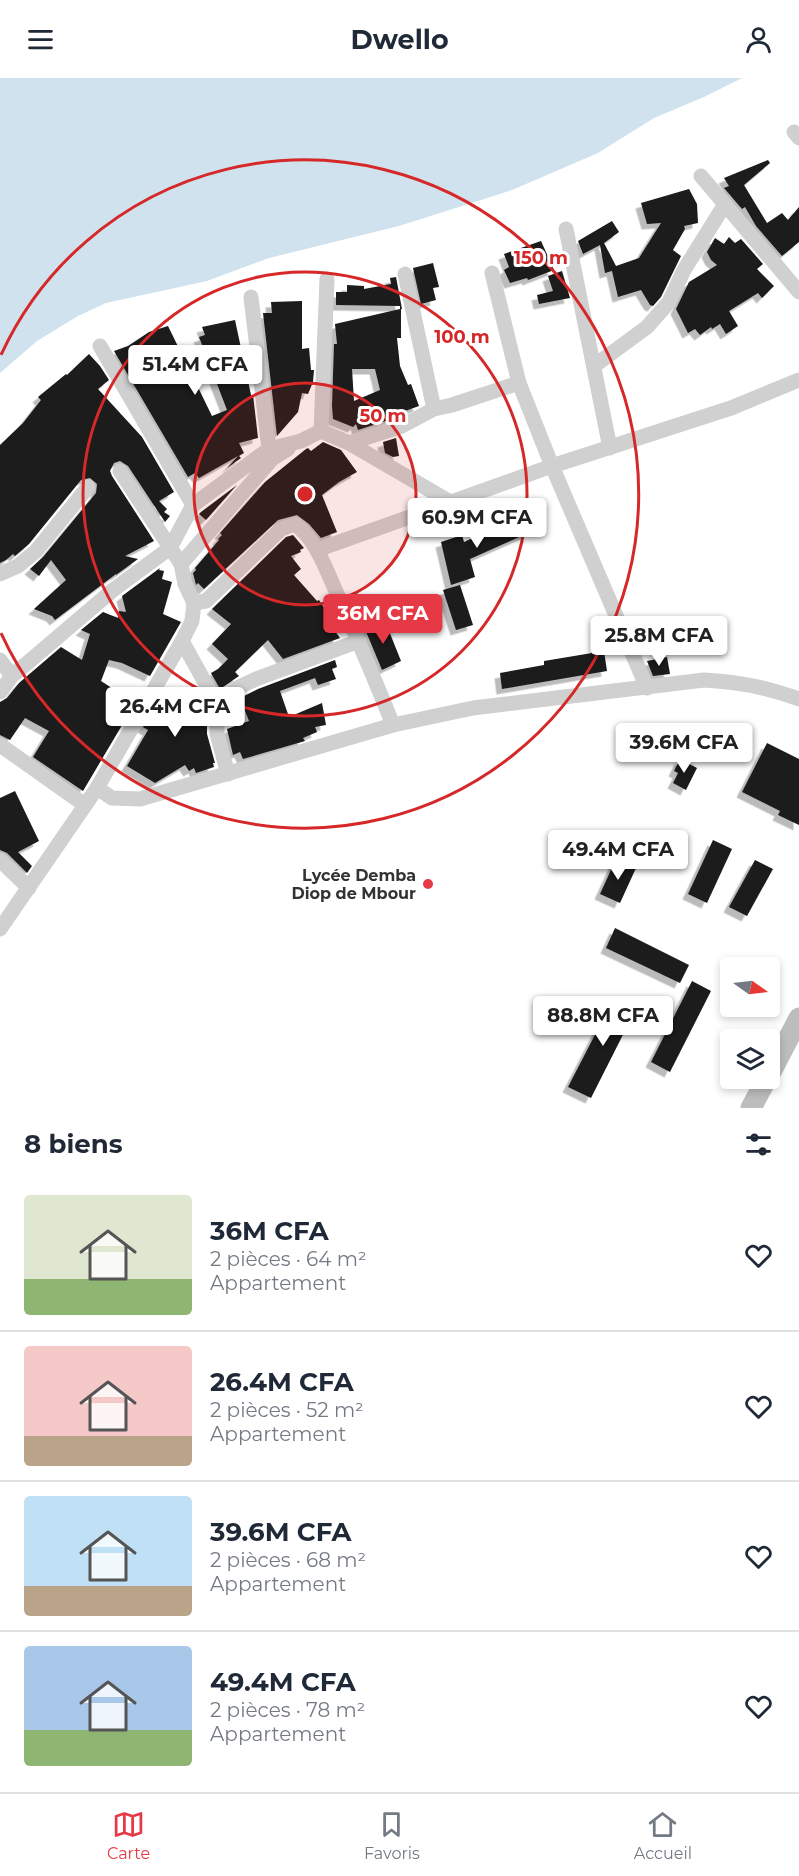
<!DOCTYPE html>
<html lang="fr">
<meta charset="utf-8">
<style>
body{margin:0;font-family:Montserrat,sans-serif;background:#f6f6f7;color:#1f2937;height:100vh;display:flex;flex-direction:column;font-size:22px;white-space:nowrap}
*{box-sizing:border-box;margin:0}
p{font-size:20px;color:#747a83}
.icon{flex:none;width:33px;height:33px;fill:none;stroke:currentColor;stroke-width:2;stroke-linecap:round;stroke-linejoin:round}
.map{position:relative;height:1030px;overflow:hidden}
.drawer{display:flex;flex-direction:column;background:#fff;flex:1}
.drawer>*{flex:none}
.needle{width:39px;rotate:104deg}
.buttons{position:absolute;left:720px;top:879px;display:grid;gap:12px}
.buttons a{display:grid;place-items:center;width:60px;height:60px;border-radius:6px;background:#fff;box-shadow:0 3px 9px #0003;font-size:30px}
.price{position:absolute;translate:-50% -51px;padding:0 14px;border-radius:6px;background:#fff;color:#222;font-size:20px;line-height:39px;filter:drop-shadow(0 2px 3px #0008)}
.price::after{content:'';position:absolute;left:50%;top:36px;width:18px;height:14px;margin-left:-9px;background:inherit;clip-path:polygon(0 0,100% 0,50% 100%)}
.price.selected{background:#e63946;color:#fff}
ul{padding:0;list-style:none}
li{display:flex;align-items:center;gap:18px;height:150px;padding:0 24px}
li+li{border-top:2px solid #e0e1e3}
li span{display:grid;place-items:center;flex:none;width:168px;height:120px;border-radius:6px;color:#555}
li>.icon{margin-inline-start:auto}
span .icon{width:72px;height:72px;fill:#fffc;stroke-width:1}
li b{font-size:26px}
h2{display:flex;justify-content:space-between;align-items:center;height:72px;padding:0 24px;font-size:26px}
header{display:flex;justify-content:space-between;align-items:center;height:78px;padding:0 24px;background:#fff;font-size:27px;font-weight:700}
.tabs{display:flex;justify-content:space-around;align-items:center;height:84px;border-top:2px solid #e0e1e3;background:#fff;font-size:16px;color:#747a83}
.tabs a{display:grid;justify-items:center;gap:3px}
.tabs .selected{color:#e63946}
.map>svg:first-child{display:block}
.water{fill:#cfe2ee}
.building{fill:#1a1a1a;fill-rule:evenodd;filter:url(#shadow)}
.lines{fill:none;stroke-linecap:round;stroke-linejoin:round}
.minor{stroke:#d0d0d0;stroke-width:15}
.secondary{stroke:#bdbdbd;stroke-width:21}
.ring{fill:none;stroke:#d62828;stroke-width:3}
.poi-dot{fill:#e63946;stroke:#fff;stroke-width:2}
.labels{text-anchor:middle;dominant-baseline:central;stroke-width:6;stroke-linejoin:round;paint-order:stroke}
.poi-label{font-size:16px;font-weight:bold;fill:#333;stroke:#fff;text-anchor:end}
.centre{fill:#d62828;stroke:#fff;stroke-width:3}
.ring-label{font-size:18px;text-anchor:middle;font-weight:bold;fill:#d62828;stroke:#fff;stroke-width:6;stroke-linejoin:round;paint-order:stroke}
</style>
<header><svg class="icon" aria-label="menu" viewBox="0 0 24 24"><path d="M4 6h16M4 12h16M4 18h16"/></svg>Dwello<svg class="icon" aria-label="person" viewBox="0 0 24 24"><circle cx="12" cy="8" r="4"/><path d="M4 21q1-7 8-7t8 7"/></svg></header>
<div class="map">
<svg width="799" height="1030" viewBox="0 0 799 1030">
<defs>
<filter id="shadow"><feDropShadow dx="-5.5" dy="5.5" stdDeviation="0" flood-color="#0004"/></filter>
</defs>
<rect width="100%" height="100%" fill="#fff"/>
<polygon class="water" points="0,0 742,0 704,19 654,40 598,75 512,112 399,148 269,180 207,203 106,225 78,238 37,263 0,295"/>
<g class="building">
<polygon points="768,82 770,85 744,107 767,145 782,135 788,142 799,129 799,164 782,178 756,148 745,129 742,131 724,110 729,108 724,100"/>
<polygon points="689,111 697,126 698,145 684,148 685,151 673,172 681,178 661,219 653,228 650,227 641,212 618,219 612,193 605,195 600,167 583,176 578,163 612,143 619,154 604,165 616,188 639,180 661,145 647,146 641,125"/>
<polygon points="729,159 735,165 741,161 763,186 757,191 774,208 762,220 758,215 729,233 738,248 726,256 720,246 712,251 711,249 700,257 695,251 688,255 676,231 689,204 717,187 711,182 707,174 715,160 724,166"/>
<polygon points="541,163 554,192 528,202 527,200 510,205 504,192 509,189 504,176"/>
<polygon points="433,185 439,209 433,210 436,222 421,226 413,190"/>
<polygon points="562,193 570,220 539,226 537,217 553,213 548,198"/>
<path d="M396,199L402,231H401V260H397L400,288L408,307L411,306L419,328L391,338L392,341L358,352L356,346L353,349L333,341L332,328L334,266H337L335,246L400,231V228L336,227V214H347V207L364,208V211L391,206L390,200ZM352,291H375L380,312L354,323Z"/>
<polygon points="302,223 302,271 309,270 311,292 314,292 313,304 308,316 302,315 298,334 277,358 263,235 272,235 271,224"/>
<polygon points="235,242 251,317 253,317 258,360 239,365 244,375 239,378 241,380 227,390 238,378 199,400 195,395 188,399 114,273 128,268 149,254 168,248 212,338 227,332 199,259 205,257 202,249"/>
<polygon points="89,276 100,288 109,302 98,311 142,359 174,414 159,423 167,431 164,434 170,438 165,444 128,388 120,383 114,385 110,393 112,398 154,463 125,478 138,481 116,497 116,496 55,542 52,538 34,531 66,502 51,482 39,498 30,491 43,479 96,415 97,406 90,400 81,402 29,466 15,478 13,476 6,482 0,485 0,367 23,345 41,322 38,319 66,296 67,297"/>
<polygon points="396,360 399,378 393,379 385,375 383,364"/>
<polygon points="323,364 341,372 357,394 339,404 322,417 337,454 321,460 309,446 297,437 278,442 204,511 198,505 196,507 193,495 196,492 195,490 219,462 218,461 222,457 220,455 265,404 306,371 308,370 311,373"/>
<polygon points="237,407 206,442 199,436 201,434"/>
<polygon points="520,439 528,455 470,481 475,499 451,507 441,464 462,457 464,464"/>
<polygon points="293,457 304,470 300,472 301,474 291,478 301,491 294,497 317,523 319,522 335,547 332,549 340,560 283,581 268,562 235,594 239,598 220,611 211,595 218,591 228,581 212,566 231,546 212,531 286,459"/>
<polygon points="160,490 159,492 164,493 162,501 172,504 163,536 181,544 150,598 122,585 109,582 101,603 118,614 115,617 134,627 83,713 33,679 49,653 25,640 10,662 0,657 0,624 7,620 19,605 61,569 82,582 90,556 81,552 103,534 118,540 119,533 126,534 122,518"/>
<polygon points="460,507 473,547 456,552 443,512"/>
<polygon points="385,543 401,583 382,592 365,551"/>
<polygon points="604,573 607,593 502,611 500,595 544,587 544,583"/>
<polygon points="667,579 670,596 653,598 647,583"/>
<polygon points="335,582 337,589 332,591 336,601 318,607 315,600 280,613 289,639 322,625 326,647 315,649 317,654 303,660 305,663 243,681 240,674 233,677 227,651 249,643 240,620 258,611"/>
<polygon points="196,608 207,632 207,656 215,685 213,685 214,689 196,695 194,690 189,693 185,687 155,705 127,688 148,652 143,649 153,632 175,617"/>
<polygon points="767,665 799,681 799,747 778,737 780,733 742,714"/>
<polygon points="680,681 697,690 686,712 673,705 678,695 674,693"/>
<polygon points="15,713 39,763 18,774 32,788 27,795 7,775 0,772 0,720"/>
<polygon points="713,762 732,771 707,825 688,816"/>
<polygon points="616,781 636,790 620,825 600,816"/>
<polygon points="755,782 773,791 747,838 729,829"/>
<polygon points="615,850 689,887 680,905 606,870"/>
<polygon points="692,903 711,913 670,994 651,984"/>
<polygon points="615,918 637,929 591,1020 568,1009"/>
</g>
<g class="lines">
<g class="minor">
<polyline points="794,54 799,60"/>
<polyline points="701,98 799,214"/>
<polyline points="566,151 610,370"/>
<polyline points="492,195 519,305 552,388 647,610"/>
<polyline points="405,196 434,331"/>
<polyline points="251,219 269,371"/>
<polyline points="100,268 193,427"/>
<polyline points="594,288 647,249 669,224 684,192 725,126"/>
<polyline points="321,353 327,201"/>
<polyline points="349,365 452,425"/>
<polyline points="317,472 552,388 731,330 799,302"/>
<polyline points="181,486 272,381 288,371"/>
<polyline points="0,496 18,488 36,473 88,409"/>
<path d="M194,525L206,523L281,451L295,446C318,463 327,495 339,520C358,562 376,604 393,647"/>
<polyline points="182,563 217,626"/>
<polyline points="0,582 12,598"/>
<polyline points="0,614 12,598 113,512 170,470 193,427 269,371 301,363 321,353 349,365 402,348 434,331 452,327 519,305"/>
<polyline points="0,667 85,727"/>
<polyline points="228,696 217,656 217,626 239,609 256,601 359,563"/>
<path d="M97,710L112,720L140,721L393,647L473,630L704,602C740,604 765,609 799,621"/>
<polyline points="0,782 29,810"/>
<polyline points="0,851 97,710 182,563 192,543 194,525 185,506 181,486 120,393"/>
</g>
<g class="secondary">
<polyline points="770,996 799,940"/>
<polyline points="751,1030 767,1000"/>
</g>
</g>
<circle cx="305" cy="416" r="111" fill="#d62828" fill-opacity=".12"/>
<g class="ring">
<circle cx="305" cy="416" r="111"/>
<circle cx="305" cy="416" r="222"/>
<path d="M1 277A334 334 0 1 1 1 555"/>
</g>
<circle class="poi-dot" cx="428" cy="806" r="6"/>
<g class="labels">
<g class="poi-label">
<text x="416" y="797">Lycée Demba<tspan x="416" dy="18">Diop de Mbour</tspan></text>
</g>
</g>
<circle cx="305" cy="416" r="9" class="centre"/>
<g class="ring-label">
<text x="541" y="186">150 m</text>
<text x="462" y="265">100 m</text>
<text x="383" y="344">50 m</text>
</g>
</svg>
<div class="buttons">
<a><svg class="needle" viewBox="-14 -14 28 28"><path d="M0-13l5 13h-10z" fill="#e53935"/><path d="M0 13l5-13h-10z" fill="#747a83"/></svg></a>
<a><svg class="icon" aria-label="layers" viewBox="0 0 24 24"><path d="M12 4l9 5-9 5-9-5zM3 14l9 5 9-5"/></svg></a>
</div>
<b class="price" style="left:195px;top:318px">51.4M CFA</b>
<b class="price" style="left:477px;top:471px">60.9M CFA</b>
<b class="price selected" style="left:383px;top:567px">36M CFA</b>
<b class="price" style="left:659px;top:589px">25.8M CFA</b>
<b class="price" style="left:175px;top:660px">26.4M CFA</b>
<b class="price" style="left:684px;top:696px">39.6M CFA</b>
<b class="price" style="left:618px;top:803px">49.4M CFA</b>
<b class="price" style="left:603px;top:969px">88.8M CFA</b>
</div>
<section class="drawer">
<h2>8 biens<svg class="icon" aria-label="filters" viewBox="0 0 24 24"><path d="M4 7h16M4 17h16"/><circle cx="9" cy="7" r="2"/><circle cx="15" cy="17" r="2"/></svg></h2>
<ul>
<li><span style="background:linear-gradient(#dfe7d0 70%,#8fb573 0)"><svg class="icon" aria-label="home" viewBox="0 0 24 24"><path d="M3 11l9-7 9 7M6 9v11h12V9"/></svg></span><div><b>36M CFA</b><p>2 pièces · 64 m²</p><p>Appartement</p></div><svg class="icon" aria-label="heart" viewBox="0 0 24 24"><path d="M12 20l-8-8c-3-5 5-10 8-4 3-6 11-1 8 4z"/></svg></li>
<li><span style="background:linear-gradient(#f6c9c9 75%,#b9a48a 0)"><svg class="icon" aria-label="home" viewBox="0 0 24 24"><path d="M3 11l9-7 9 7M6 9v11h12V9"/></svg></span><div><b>26.4M CFA</b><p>2 pièces · 52 m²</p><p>Appartement</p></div><svg class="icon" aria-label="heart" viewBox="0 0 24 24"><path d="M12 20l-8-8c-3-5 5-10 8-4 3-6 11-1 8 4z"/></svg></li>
<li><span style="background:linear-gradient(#bfe0f5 75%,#b9a48a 0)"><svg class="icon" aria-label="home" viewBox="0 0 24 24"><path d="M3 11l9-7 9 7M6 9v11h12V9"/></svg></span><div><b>39.6M CFA</b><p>2 pièces · 68 m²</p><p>Appartement</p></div><svg class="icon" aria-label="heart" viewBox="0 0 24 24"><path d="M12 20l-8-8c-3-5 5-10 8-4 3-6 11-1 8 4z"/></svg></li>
<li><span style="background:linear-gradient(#a9c7e8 70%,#8fb573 0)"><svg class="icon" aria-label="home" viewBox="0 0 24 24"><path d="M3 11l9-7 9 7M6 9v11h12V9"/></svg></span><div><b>49.4M CFA</b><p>2 pièces · 78 m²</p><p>Appartement</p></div><svg class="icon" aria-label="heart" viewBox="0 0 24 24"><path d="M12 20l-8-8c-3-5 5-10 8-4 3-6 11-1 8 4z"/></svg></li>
</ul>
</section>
<nav class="tabs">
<a class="selected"><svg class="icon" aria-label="map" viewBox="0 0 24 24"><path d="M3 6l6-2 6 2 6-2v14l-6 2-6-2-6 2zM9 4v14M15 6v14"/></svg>Carte</a>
<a><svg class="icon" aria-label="saved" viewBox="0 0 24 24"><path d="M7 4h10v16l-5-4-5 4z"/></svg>Favoris</a>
<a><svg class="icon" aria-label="home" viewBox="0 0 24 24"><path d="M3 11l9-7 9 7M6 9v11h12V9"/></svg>Accueil</a>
</nav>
